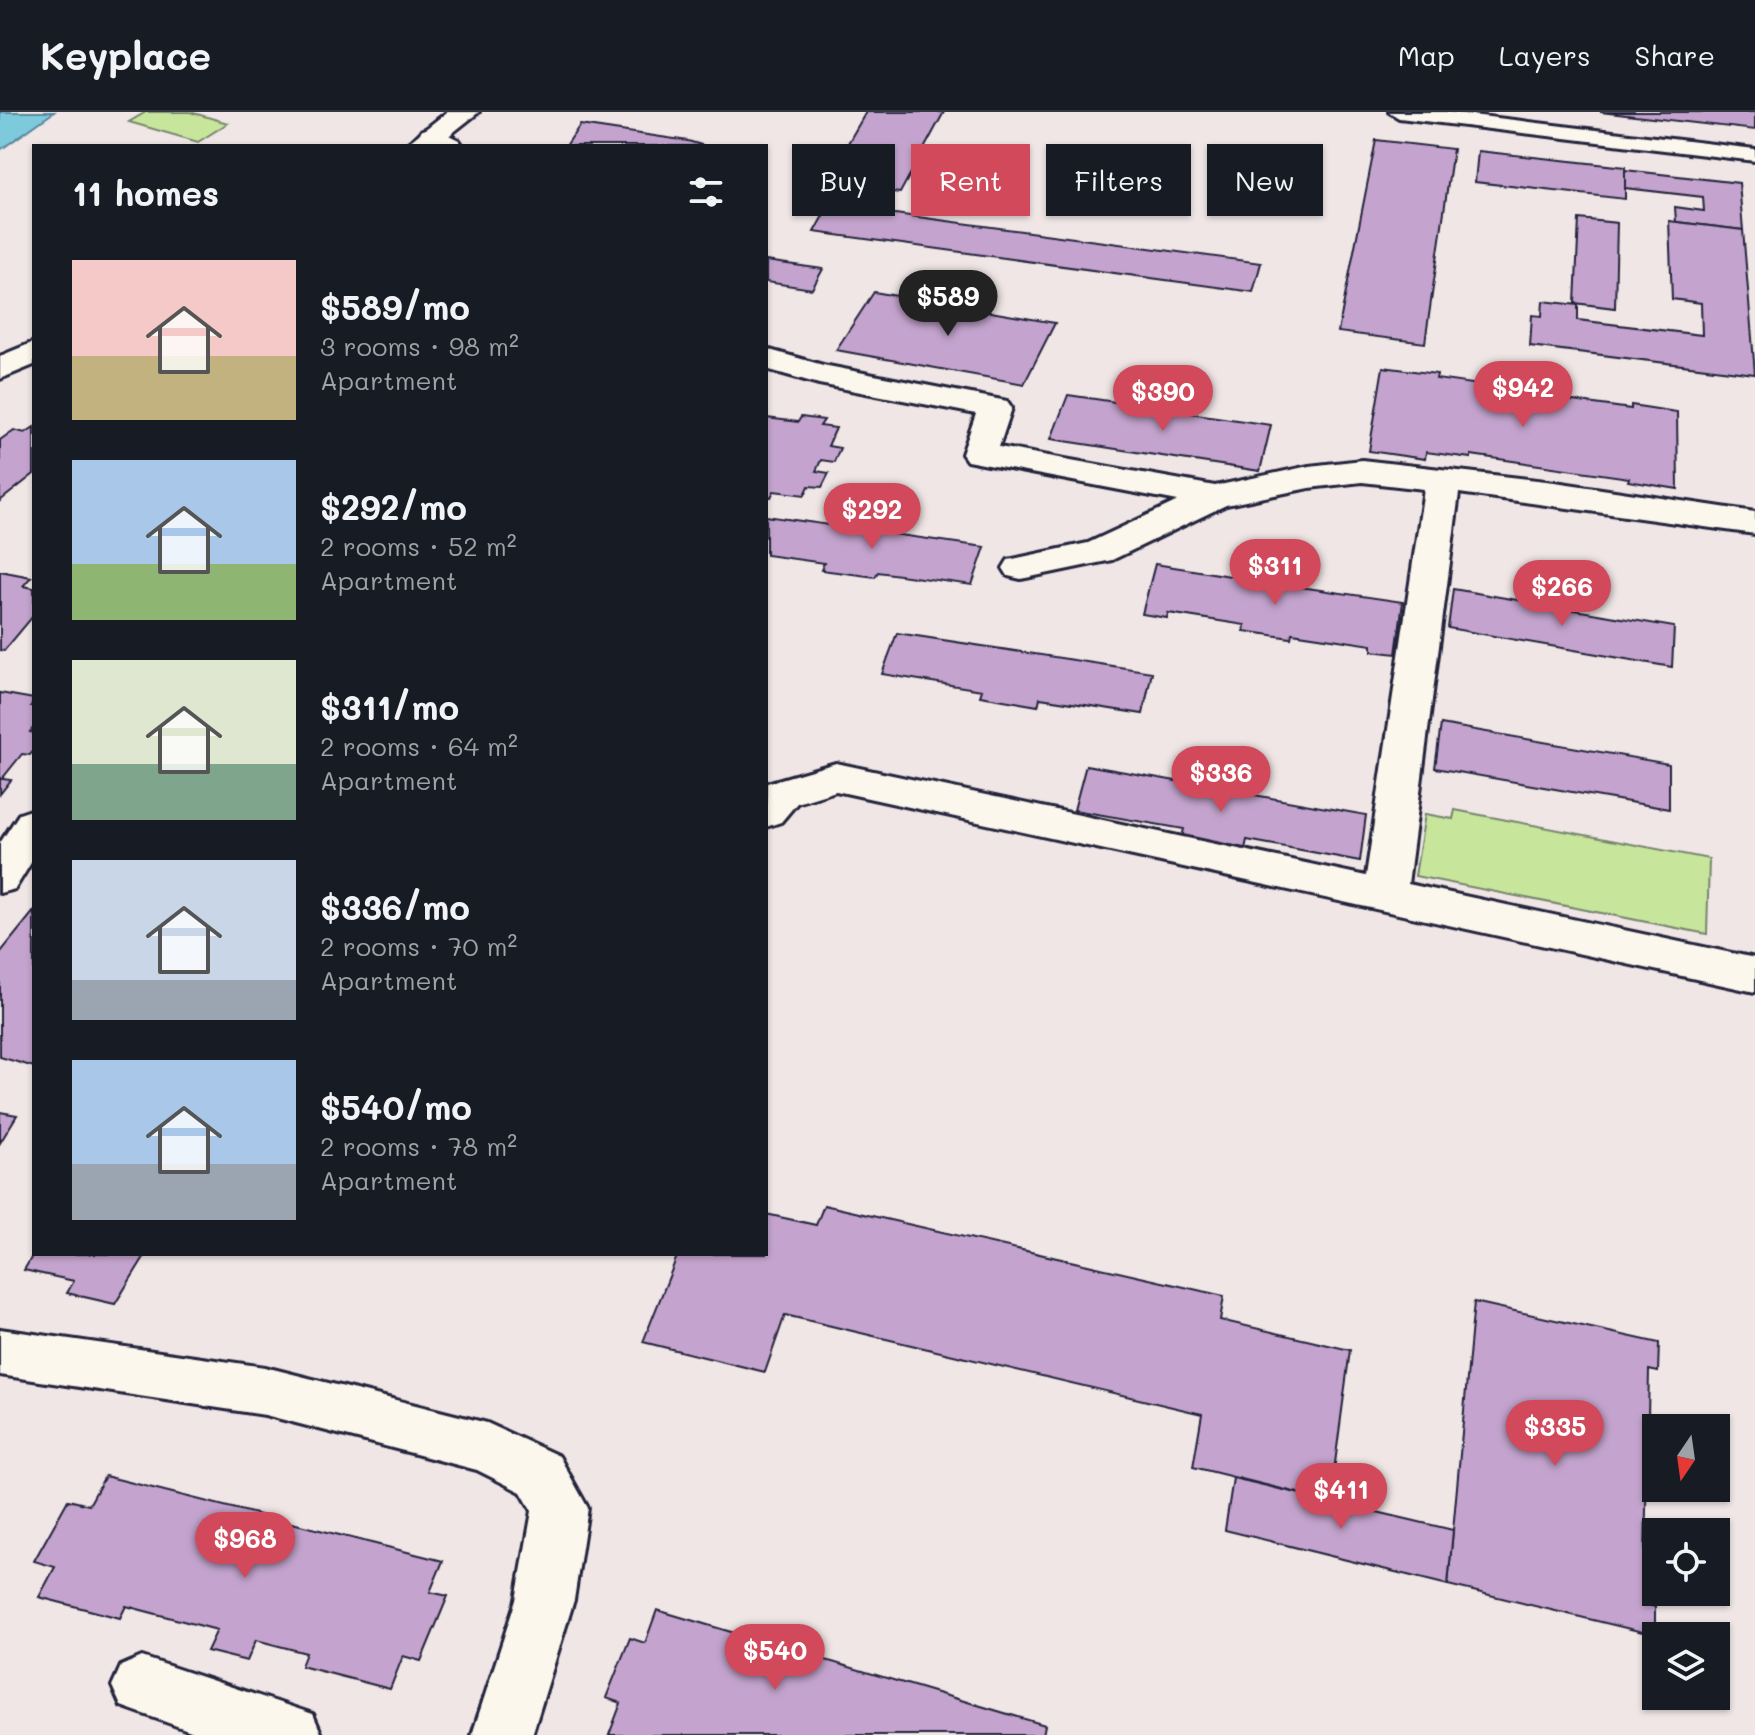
<!DOCTYPE html>
<meta charset="utf-8">
<style>
body{margin:0;font-family:Mali,sans-serif;background:#20242c;color:#f1f3f6;height:100vh;display:flex;flex-direction:column;font-size:30px;white-space:nowrap}
*{box-sizing:border-box;margin:0}
p{font-size:26px;color:#9ea1a6}
.icon{flex:none;width:44px;height:44px;fill:none;stroke:currentColor;stroke-width:2;stroke-linecap:round;stroke-linejoin:round}
.map{position:relative;flex:1;overflow:hidden}
.sheet{position:absolute;left:32px;top:32px;width:736px;height:1112px;display:flex;flex-direction:column;background:#171b24;border-radius:0px;box-shadow:0 2px 6px #0004}
.sheet>*{flex:none}
.banner{position:absolute;left:792px;top:32px;width:760px;height:72px;display:flex;gap:16px}
.needle{width:52px;rotate:193deg}
.controls{position:absolute;left:1642px;top:1302px;display:grid;gap:16px}
.controls a{display:grid;place-items:center;width:88px;height:88px;border-radius:0px;background:#171b24;box-shadow:0 2px 6px #0004;font-size:40px}
.price{position:absolute;translate:-50% -68px;padding:0 18px;border-radius:28px;background:#d1495b;color:#fff;font-size:26px;line-height:52px;filter:drop-shadow(0 2px 4px #0008)}
.price::after{content:'';position:absolute;left:50%;top:48px;width:24px;height:18px;margin-left:-12px;background:inherit;clip-path:polygon(0 0,100% 0,50% 100%)}
.price.active{background:#222;color:#fff}
ul{padding:0;list-style:none}
li{display:flex;align-items:center;gap:24px;height:200px;padding:0 40px}
li span{display:grid;place-items:center;flex:none;width:224px;height:160px;border-radius:0px;color:#555}
li>.icon{margin-inline-start:auto}
span .icon{width:96px;height:96px;fill:#fffc;stroke-width:1}
li b{font-size:34px}
h2{display:flex;justify-content:space-between;align-items:center;height:96px;padding:0 40px;font-size:34px}
.chip{padding:0 28px;border-radius:0px;background:#171b24;box-shadow:0 2px 6px #0004;font-size:28px;line-height:72px}
.chip.active{background:#d1495b;color:#fff}
header{display:flex;align-items:center;gap:48px;box-sizing:border-box;height:112px;padding:0 40px;background:#171b24;border-bottom:2px solid #363941}
header strong{font-size:38px}
nav{display:flex;gap:44px;margin-inline-start:auto;font-size:28px}
.map>svg:first-child{display:block}
.green{fill:#c8e59c;stroke:#75846c;stroke-width:2}
.water{fill:#7ecadd;stroke:#59879c;stroke-width:2}
.building{fill:#c4a4ce;stroke:#22223b;stroke-width:2}
.lines{fill:none;stroke-linecap:round;stroke-linejoin:round}
.service-casing{stroke:#22223b;stroke-width:6}
.minor-casing{stroke:#22223b;stroke-width:6}
.tertiary-casing{stroke:#22223b;stroke-width:6}
.service{fill:#fbf7ec;fill-rule:evenodd}
.minor{fill:#fbf7ec;fill-rule:evenodd}
.tertiary{fill:#fbf7ec;fill-rule:evenodd}
</style>
<header>
<strong>Keyplace</strong>
<nav><a>Map</a><a>Layers</a><a>Share</a></nav>
</header>
<div class="map">
<svg width="1755" height="1623" viewBox="0 0 1755 1623">
<rect width="100%" height="100%" fill="#f0e6e6"/>
<filter id="ink" filterUnits="userSpaceOnUse"><feTurbulence type="fractalNoise" baseFrequency=".0125" numOctaves="2"/><feDisplacementMap in="SourceGraphic" scale="16" xChannelSelector="R" yChannelSelector="G"/><feConvolveMatrix kernelMatrix="1 2 1 2 8 2 1 2 1" color-interpolation-filters="sRGB"/></filter>
<g filter="url(#ink)">
<g class="green">
<polygon points="146,0 190,0 228,11 198,30 129,10"/>
<polygon points="1455,698 1709,747 1707,822 1415,764 1425,702 1453,707"/>
</g>
<polygon class="water" points="0,0 54,0 0,38"/>
<g class="building">
<polygon points="866,0 944,0 900,81 868,77 858,97 799,89 810,70 815,70 824,56 833,57"/>
<polygon points="1600,0 1755,0 1755,18"/>
<polygon points="580,13 688,29 705,34 566,34"/>
<polygon points="1376,28 1453,37 1425,231 1338,220"/>
<polygon points="1478,39 1625,55 1625,87 1475,70"/>
<polygon points="1625,58 1739,71 1743,118 1676,110 1675,95 1704,99 1703,85 1625,76"/>
<polygon points="829,93 858,97 1261,151 1253,180 814,120"/>
<polygon points="1579,107 1617,111 1615,196 1575,191"/>
<polygon points="1669,109 1743,118 1755,262 1530,234 1532,203 1542,204 1543,189 1578,193 1578,208 1702,223 1701,191 1672,187"/>
<polygon points="766,149 823,157 812,177 766,170"/>
<polygon points="874,180 1055,211 1024,272 836,238"/>
<polygon points="1383,255 1437,262 1436,267 1480,273 1479,276 1631,297 1631,293 1677,300 1678,377 1628,369 1629,366 1471,343 1471,346 1426,340 1425,347 1369,339"/>
<polygon points="1068,283 1271,313 1260,359 1051,327"/>
<polygon points="801,305 824,308 820,314 836,316 828,334 840,336 834,350 821,348 816,359 829,361 822,375 809,374 805,383 774,379 771,385 766,384 766,306 798,310"/>
<polygon points="34,315 34,362 0,389 0,328 14,318 25,321"/>
<polygon points="766,404 985,435 972,473 878,460 875,465 821,458 824,451 766,443"/>
<polygon points="1155,452 1255,468 1257,463 1302,469 1300,475 1403,490 1396,542 1372,539 1372,533 1292,521 1291,526 1244,519 1245,513 1168,501 1167,506 1142,502"/>
<polygon points="0,459 31,465 23,474 34,476 34,503 4,539 0,538"/>
<polygon points="1453,477 1674,515 1672,555 1448,516"/>
<polygon points="897,521 1152,560 1143,602 1040,586 1038,594 980,584 982,578 882,562"/>
<polygon points="0,581 34,587 31,594 34,594 34,615 30,620 34,621 34,638 30,643 22,642 2,667 11,668 0,682"/>
<polygon points="1441,612 1669,652 1669,697 1435,656"/>
<polygon points="1086,653 1366,703 1360,749 1247,728 1245,737 1182,725 1184,717 1074,698"/>
<polygon points="34,799 34,955 0,945 0,841"/>
<polygon points="0,1000 17,1003 0,1031"/>
<polygon points="824,1093 1224,1184 1220,1208 1350,1238 1330,1389 1193,1355 1202,1302 785,1203 765,1260 643,1230 678,1142 766,1142 766,1102 816,1113"/>
<polygon points="34,1141 34,1142 146,1142 115,1192 67,1181 74,1169 24,1158"/>
<polygon points="1474,1190 1659,1231 1658,1260 1649,1258 1644,1491 1655,1495 1655,1523 1448,1473"/>
<polygon points="105,1364 443,1449 430,1480 448,1484 421,1549 403,1544 390,1577 301,1554 306,1541 256,1528 247,1549 207,1539 217,1518 126,1494 120,1506 39,1485 55,1455 34,1449 68,1388 89,1393"/>
<polygon points="1233,1366 1453,1418 1448,1473 1225,1418"/>
<polygon points="657,1498 1045,1613 1043,1623 609,1623 621,1591 606,1586 630,1526 645,1531"/>
</g>
<g class="lines">
<defs>
<polygon id="service" points="1389,0 1447,0 1755,37 1755,49 1399,6"/>
<g id="minor">
<path d="M432,15L459,28L463,34C447,34 428,39 418,24L422,18Z"/>
<polygon points="766,237 823,253 1007,289 1012,296 999,335 1215,374 1309,354 1362,348 1555,370 1755,400 1755,422 1459,381 1408,772 1755,846 1755,880 836,679 797,691 781,710 766,715 767,671 836,651 1366,764 1424,377 1362,370 1309,376 1226,393 1112,448 1021,467 1008,464 1003,456 1008,448 1088,431 1178,389 967,349 962,342 976,302 819,272 766,257"/>
<polygon points="34,697 34,746 15,777 0,781 0,731 19,702"/>
<polygon points="0,1217 265,1255 487,1311 559,1344 588,1396 574,1488 532,1623 472,1623 516,1488 532,1399 521,1380 477,1358 265,1303 0,1263"/>
<polygon points="142,1545 313,1602 322,1623 202,1623 121,1594 112,1574 121,1554"/>
</g>
<g id="tertiary">
<polygon points="447,0 479,0 436,34 404,34"/>
<polygon points="34,230 34,253 0,267 0,244"/>
</g>
</defs>
<use href="#service" class="service-casing"/>
<use href="#minor" class="minor-casing"/>
<use href="#tertiary" class="tertiary-casing"/>
<use href="#service" class="service"/>
<use href="#minor" class="minor"/>
<use href="#tertiary" class="tertiary"/>
</g>
</g>
</svg>
<div class="controls">
<a><svg class="needle" viewBox="-14 -14 28 28"><path d="M0-13l5 13h-10z" fill="#e53935"/><path d="M0 13l5-13h-10z" fill="#9ea1a6"/></svg></a>
<a><svg class="icon" aria-label="locate" viewBox="0 0 24 24"><circle cx="12" cy="12" r="6"/><path d="M12 2v4M12 18v4M2 12h4M18 12h4"/></svg></a>
<a><svg class="icon" aria-label="layers" viewBox="0 0 24 24"><path d="M12 4l9 5-9 5-9-5zM3 14l9 5 9-5"/></svg></a>
</div>
<b class="price active" style="left:948px;top:226px">$589</b>
<b class="price" style="left:1523px;top:317px">$942</b>
<b class="price" style="left:1163px;top:321px">$390</b>
<b class="price" style="left:872px;top:439px">$292</b>
<b class="price" style="left:1275px;top:495px">$311</b>
<b class="price" style="left:1562px;top:516px">$266</b>
<b class="price" style="left:1221px;top:702px">$336</b>
<b class="price" style="left:1555px;top:1356px">$335</b>
<b class="price" style="left:1341px;top:1419px">$411</b>
<b class="price" style="left:245px;top:1468px">$968</b>
<b class="price" style="left:775px;top:1580px">$540</b>
<div class="banner">
<a class="chip">Buy</a>
<a class="chip active">Rent</a>
<a class="chip">Filters</a>
<a class="chip">New</a>
</div>
<section class="sheet">
<h2>11 homes<svg class="icon" aria-label="filters" viewBox="0 0 24 24"><path d="M4 7h16M4 17h16"/><circle cx="9" cy="7" r="2"/><circle cx="15" cy="17" r="2"/></svg></h2>
<ul>
<li><span style="background:linear-gradient(#f6c9c9 60%,#c2b280 0)"><svg class="icon" aria-label="home" viewBox="0 0 24 24"><path d="M3 11l9-7 9 7M6 9v11h12V9"/></svg></span><div><b>$589/mo</b><p>3 rooms · 98 m²</p><p>Apartment</p></div></li>
<li><span style="background:linear-gradient(#a9c7e8 65%,#8fb573 0)"><svg class="icon" aria-label="home" viewBox="0 0 24 24"><path d="M3 11l9-7 9 7M6 9v11h12V9"/></svg></span><div><b>$292/mo</b><p>2 rooms · 52 m²</p><p>Apartment</p></div></li>
<li><span style="background:linear-gradient(#dfe7d0 65%,#7fa58c 0)"><svg class="icon" aria-label="home" viewBox="0 0 24 24"><path d="M3 11l9-7 9 7M6 9v11h12V9"/></svg></span><div><b>$311/mo</b><p>2 rooms · 64 m²</p><p>Apartment</p></div></li>
<li><span style="background:linear-gradient(#c9d6e8 75%,#9aa5b1 0)"><svg class="icon" aria-label="home" viewBox="0 0 24 24"><path d="M3 11l9-7 9 7M6 9v11h12V9"/></svg></span><div><b>$336/mo</b><p>2 rooms · 70 m²</p><p>Apartment</p></div></li>
<li><span style="background:linear-gradient(#a9c7e8 65%,#9aa5b1 0)"><svg class="icon" aria-label="home" viewBox="0 0 24 24"><path d="M3 11l9-7 9 7M6 9v11h12V9"/></svg></span><div><b>$540/mo</b><p>2 rooms · 78 m²</p><p>Apartment</p></div></li>
</ul>
</section>
</div>
